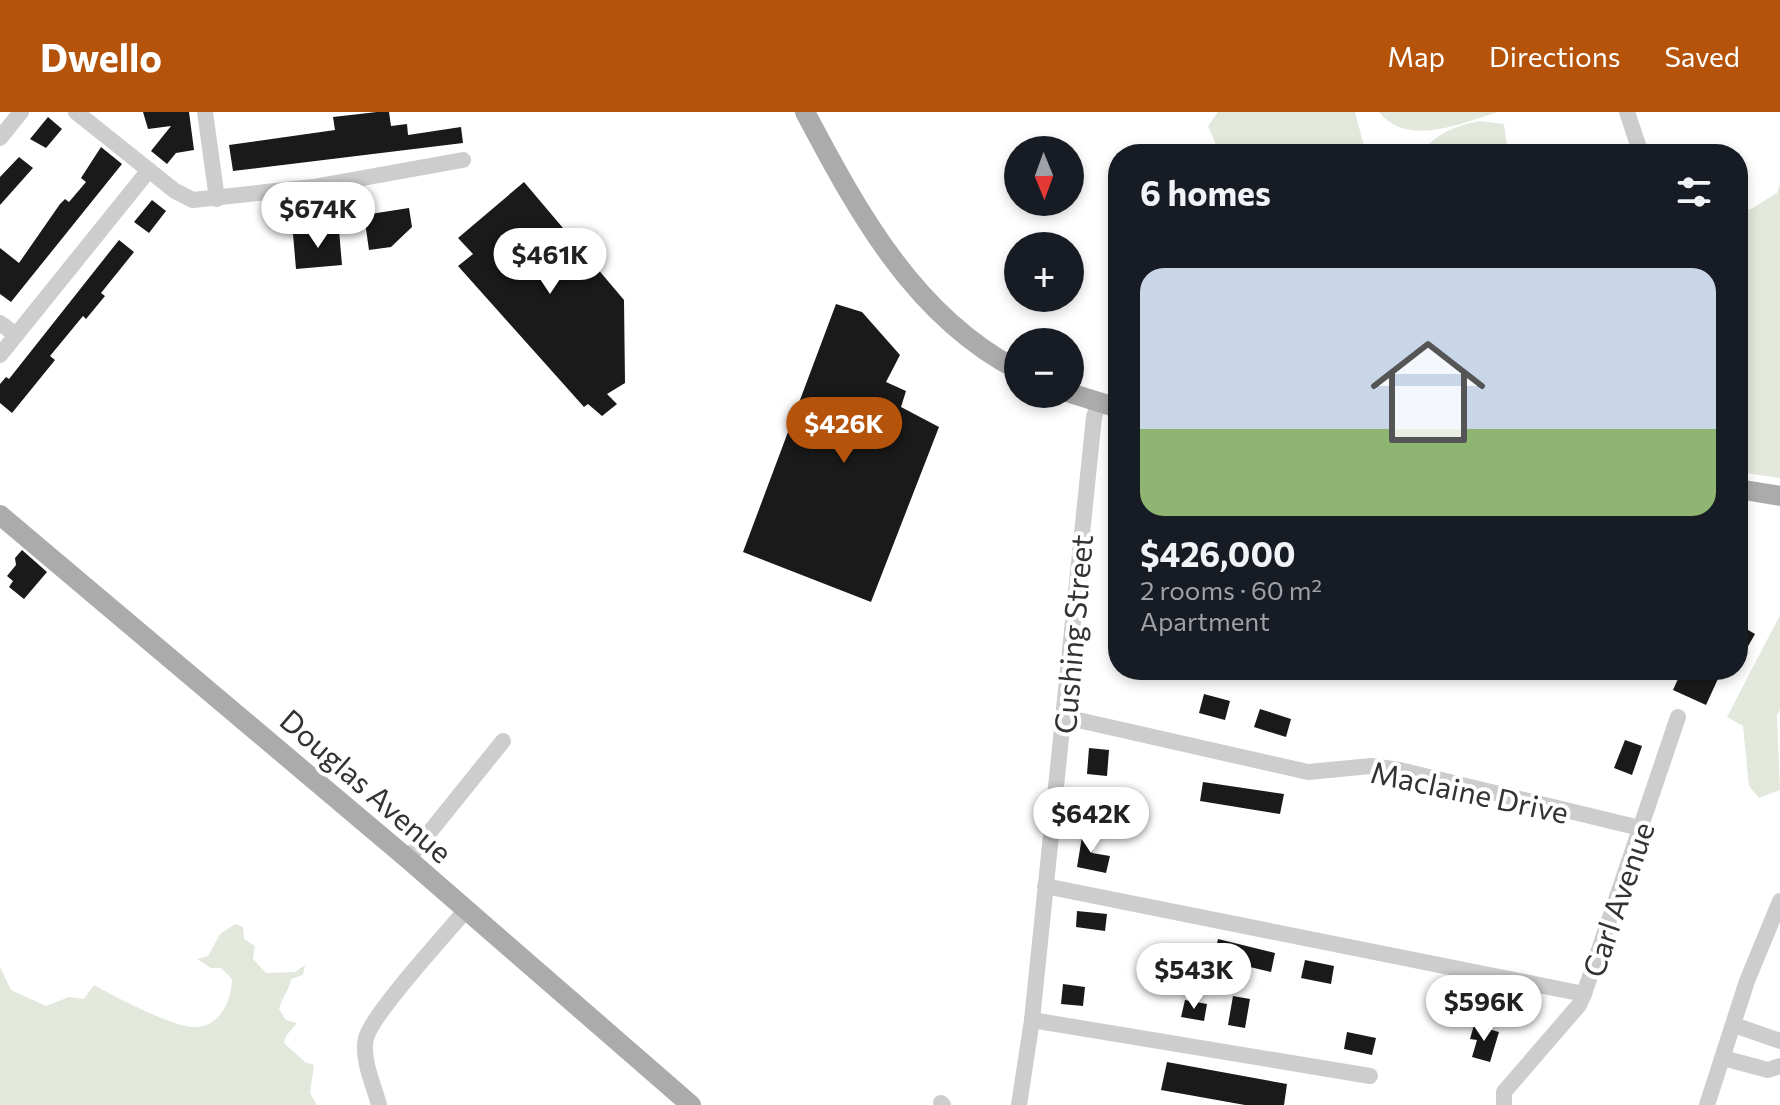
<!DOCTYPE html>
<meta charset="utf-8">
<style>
body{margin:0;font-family:Commissioner,sans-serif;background:#20242c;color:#f1f3f6;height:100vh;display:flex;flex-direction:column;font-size:30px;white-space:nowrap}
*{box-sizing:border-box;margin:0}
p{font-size:26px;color:#9ea1a6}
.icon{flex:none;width:44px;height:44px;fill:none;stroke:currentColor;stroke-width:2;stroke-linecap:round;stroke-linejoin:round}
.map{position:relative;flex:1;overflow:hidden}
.details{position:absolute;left:1108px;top:32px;width:640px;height:536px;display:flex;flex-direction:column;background:#171b24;border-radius:32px;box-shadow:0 4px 12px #0003}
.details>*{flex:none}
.needle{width:52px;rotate:179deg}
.fabs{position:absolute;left:1004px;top:24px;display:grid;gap:16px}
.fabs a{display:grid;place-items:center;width:80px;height:80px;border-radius:50%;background:#171b24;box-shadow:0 4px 12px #0003;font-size:40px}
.price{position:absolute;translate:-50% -68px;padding:0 18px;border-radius:28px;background:#fff;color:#222;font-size:26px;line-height:52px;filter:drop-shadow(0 2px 4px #0008)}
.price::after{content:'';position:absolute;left:50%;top:48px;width:24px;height:18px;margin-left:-12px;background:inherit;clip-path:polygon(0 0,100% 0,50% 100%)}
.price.current{background:#b45309;color:#fff}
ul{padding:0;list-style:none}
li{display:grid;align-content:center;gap:16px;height:424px;padding:0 32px}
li+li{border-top:2px solid #363941}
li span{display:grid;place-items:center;height:248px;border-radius:24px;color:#555}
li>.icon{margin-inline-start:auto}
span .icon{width:144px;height:144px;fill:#fffc;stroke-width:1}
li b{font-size:34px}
h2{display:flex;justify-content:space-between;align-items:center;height:96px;padding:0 32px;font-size:34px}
header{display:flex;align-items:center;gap:48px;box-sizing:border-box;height:112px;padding:0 40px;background:#b45309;color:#fff}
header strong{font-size:38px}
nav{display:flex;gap:44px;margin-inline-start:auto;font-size:28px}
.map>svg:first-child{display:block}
.green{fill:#e3e8dd}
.building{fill:#1a1a1a}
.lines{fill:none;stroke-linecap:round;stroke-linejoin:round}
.minor{stroke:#cdcdcd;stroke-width:16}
.major{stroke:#ababab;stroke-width:20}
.labels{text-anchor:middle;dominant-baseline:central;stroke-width:8;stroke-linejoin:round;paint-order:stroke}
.street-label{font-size:30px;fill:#333;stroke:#fff}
</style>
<header>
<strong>Dwello</strong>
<nav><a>Map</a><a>Directions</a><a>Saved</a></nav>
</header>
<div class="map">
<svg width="1780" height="993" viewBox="0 0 1780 993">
<rect width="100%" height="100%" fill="#fff"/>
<g class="green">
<polygon points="1218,0 1355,0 1364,34 1361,42 1220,42 1208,14"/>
<path d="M1379,0H1498C1462,11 1407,36 1379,0Z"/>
<path d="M1480,9L1504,12L1508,42H1420C1436,21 1455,14 1480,9Z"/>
<polygon points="1780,71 1780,366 1738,360 1738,99 1751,97 1777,81"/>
<polygon points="1780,503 1780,597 1777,604 1780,678 1759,686 1749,674 1743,614 1727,605"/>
<path d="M235,812L243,815L244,827L255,834L253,847L266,861L295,860L305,853L303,863L291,867C289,879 282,885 279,897L286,908L297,911L286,924L284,931L305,950L314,953L310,981L317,993H0V855L11,878L46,894L69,885L84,887L94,873C115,885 171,914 193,915C220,916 232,888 232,867L221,856H211L197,847L208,844L220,822Z"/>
</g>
<g class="building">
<polygon points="143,0 189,0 194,38 176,41 167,52 151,39 171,14 148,17"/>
<polygon points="377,0 389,0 391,14 407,12 408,23 461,15 463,31 233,59 229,33 335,18 333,5"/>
<polygon points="48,5 62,17 46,36 30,27"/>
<polygon points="101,35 122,52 11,190 0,182 0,136 19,151 60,92 65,87 69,90 86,70 81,66"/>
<polygon points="19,45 33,56 0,93 0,65"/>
<polygon points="524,70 624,188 625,271 607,282 617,292 602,304 588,292 584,295 458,154 473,142 458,126"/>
<polygon points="152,88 166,99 149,121 134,110"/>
<polygon points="409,96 412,115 391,135 369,138 364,103"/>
<polygon points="339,118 342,153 296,157 293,122"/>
<polygon points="119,128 134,140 101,181 105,184 86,207 83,204 50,244 55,248 12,301 0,291 0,272 6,265 9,267"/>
<polygon points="836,192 862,200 900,243 886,270 906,279 901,295 939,315 871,490 743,440"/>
<polygon points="22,438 47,460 24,487 9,475 13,469 7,464 16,453 15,446"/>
<polygon points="1738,512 1755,522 1738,552"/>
<polygon points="1682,558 1722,558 1706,593 1673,578"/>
<polygon points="1204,582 1230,589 1225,608 1199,601"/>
<polygon points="1260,597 1291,607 1286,625 1254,615"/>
<polygon points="1625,628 1642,634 1632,663 1614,656"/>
<polygon points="1089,636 1109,638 1107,664 1087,662"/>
<polygon points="1203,670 1284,682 1280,702 1200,689"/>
<polygon points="1083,719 1096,721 1092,741 1110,744 1106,761 1077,755"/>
<polygon points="1077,799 1107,802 1105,819 1076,815"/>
<polygon points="1218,827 1275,841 1271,860 1233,851 1232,858 1212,854"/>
<polygon points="1305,848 1334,854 1331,872 1301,866"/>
<polygon points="1063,872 1085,875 1083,894 1061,892"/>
<polygon points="1233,884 1250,887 1245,916 1228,913"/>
<polygon points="1185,888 1207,892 1204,909 1181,905"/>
<polygon points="1474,913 1499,920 1490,950 1472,945 1477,928 1470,927"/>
<polygon points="1347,920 1376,926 1372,943 1344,937"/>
<polygon points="1167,950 1287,972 1284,993 1245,993 1161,978"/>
</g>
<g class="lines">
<g class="minor">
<polyline points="76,0 175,79 193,88 313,75 463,48"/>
<polyline points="205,0 217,87"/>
<polyline points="1627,0 1641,42"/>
<polyline points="0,26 21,0"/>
<polyline points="0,211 16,223"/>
<polyline points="0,243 149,58"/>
<polyline points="1065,605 1308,660 1371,654 1400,658 1640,716"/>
<polyline points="408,747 503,629"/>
<polyline points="1045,774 1584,882"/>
<polyline points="1032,908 1370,964"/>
<polyline points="1734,913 1780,929"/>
<polyline points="1723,946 1768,958 1780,954"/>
<polyline points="941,991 943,993"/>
<path d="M379,993C374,974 361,946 366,926C373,901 445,823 466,798"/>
<polyline points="1019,993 1032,908 1094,305 1099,290"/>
<polyline points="1504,993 1504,980 1579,893 1584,882 1678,605"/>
<polyline points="1707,993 1747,869 1780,789"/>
</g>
<g class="major">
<path d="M805,0C858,100 914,204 1018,258"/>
<polyline points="1070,281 1118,296"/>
<polyline points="1738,377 1780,384"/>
<polyline points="0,403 408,747 691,993"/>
</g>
</g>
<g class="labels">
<g class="street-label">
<text transform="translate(1072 522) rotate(-85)">Cushing Street</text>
<text transform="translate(367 673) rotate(41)">Douglas Avenue</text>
<text transform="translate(1470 679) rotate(12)">Maclaine Drive</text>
<text transform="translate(1617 787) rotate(-71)">Carl Avenue</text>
</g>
</g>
</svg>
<div class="fabs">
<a><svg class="needle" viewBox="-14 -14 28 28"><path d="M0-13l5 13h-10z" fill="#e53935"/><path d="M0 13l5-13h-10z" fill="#9ea1a6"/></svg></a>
<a>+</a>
<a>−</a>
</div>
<b class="price" style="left:318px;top:138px">$674K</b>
<b class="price" style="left:550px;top:184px">$461K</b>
<b class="price current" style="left:844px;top:353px">$426K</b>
<b class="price" style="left:1091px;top:743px">$642K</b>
<b class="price" style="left:1194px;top:899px">$543K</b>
<b class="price" style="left:1484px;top:931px">$596K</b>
<section class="details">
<h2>6 homes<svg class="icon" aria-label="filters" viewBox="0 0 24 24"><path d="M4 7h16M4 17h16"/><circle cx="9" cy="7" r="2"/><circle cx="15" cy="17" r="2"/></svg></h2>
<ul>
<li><span style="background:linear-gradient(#c9d6e8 65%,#8fb573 0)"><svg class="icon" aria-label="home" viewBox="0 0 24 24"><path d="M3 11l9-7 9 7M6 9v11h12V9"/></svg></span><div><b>$426,000</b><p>2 rooms · 60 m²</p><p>Apartment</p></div></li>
</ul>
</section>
</div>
